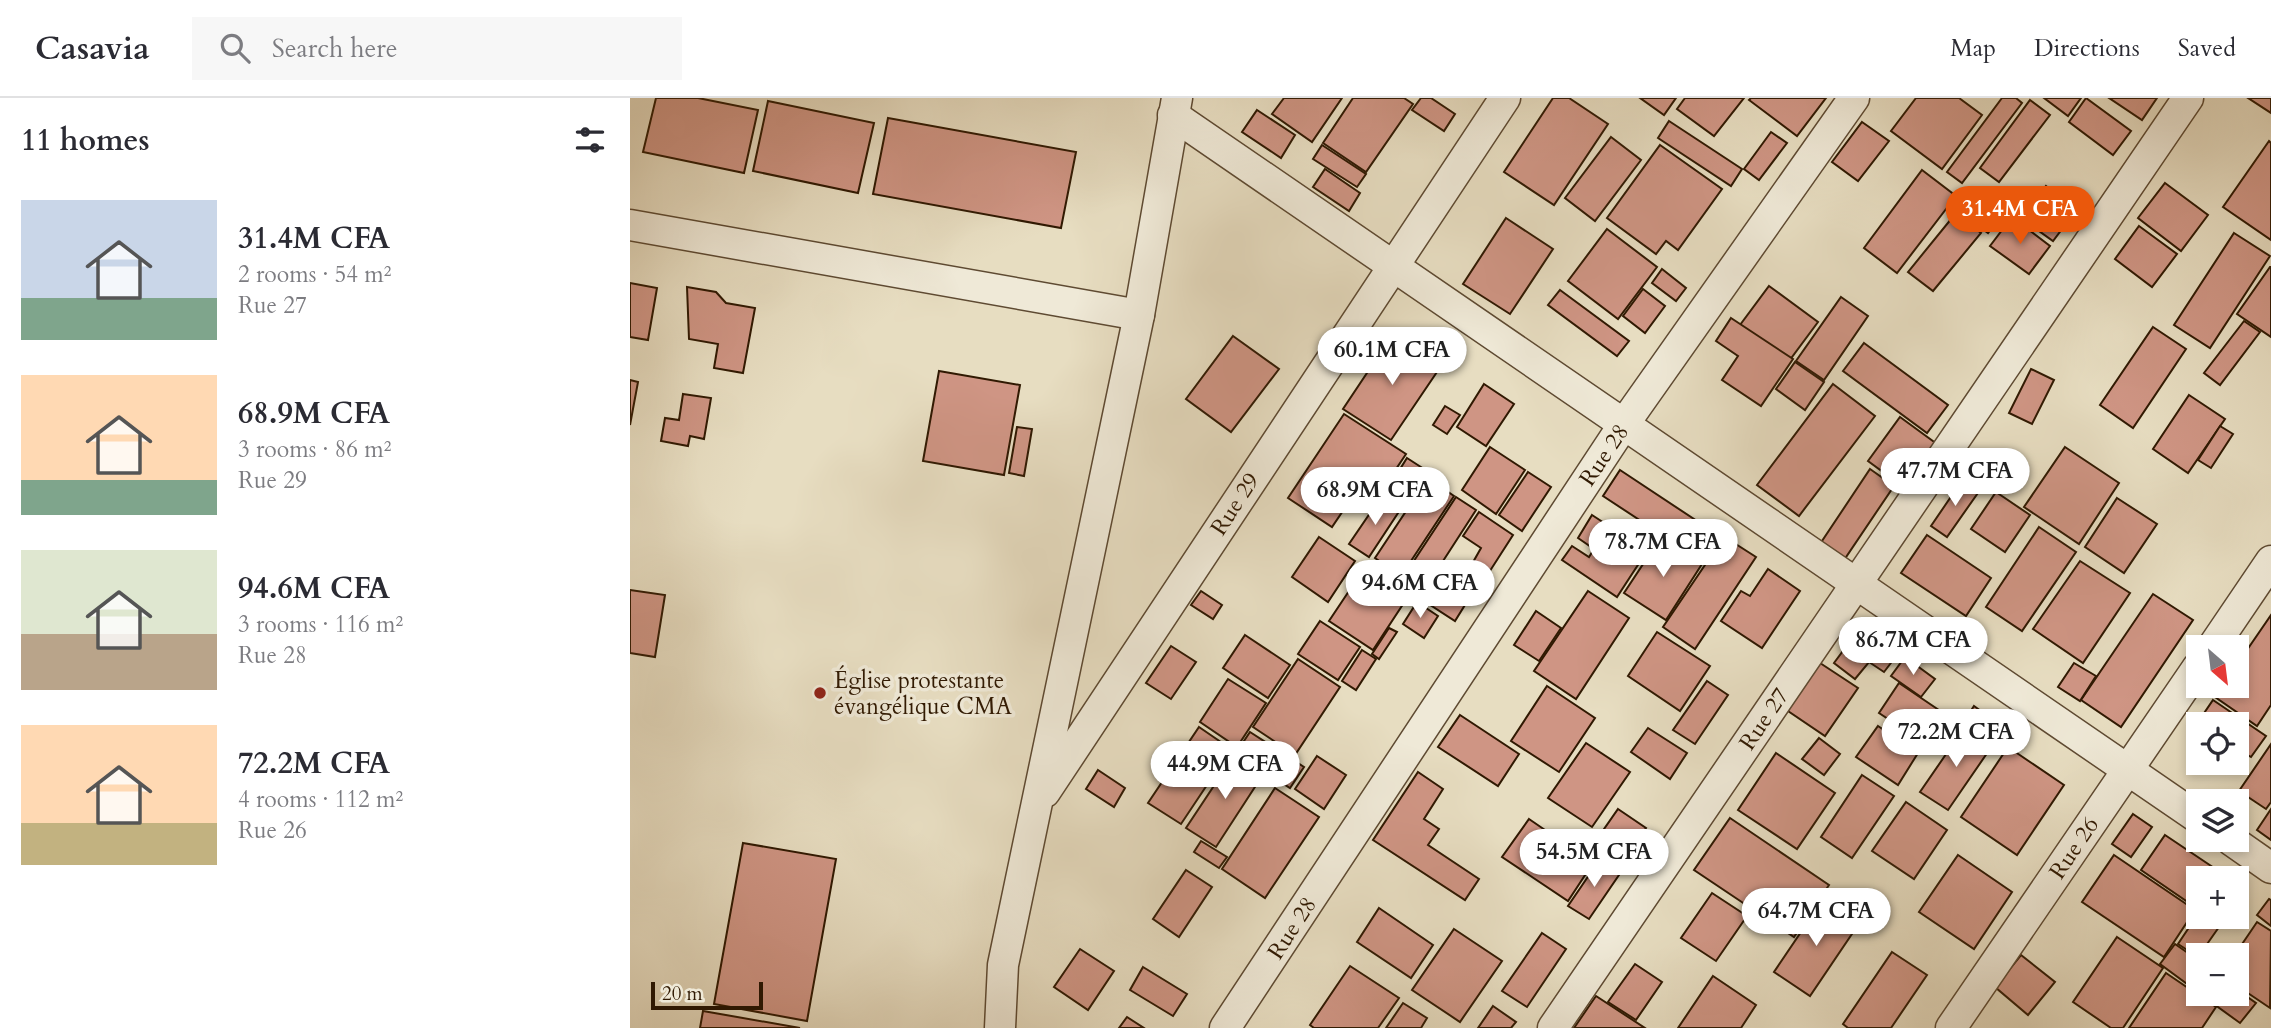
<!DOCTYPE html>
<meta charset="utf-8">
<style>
body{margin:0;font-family:Cardo,serif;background:#f7f7f7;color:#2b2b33;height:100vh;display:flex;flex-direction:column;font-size:26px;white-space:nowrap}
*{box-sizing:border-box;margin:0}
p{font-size:23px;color:#7c7c81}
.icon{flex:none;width:38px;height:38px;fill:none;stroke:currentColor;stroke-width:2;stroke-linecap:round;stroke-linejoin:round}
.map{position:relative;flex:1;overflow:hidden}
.sheet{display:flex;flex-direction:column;background:#fff;width:630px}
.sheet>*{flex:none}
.needle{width:46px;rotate:152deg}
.tools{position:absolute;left:1556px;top:537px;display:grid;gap:14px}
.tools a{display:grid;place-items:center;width:63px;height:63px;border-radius:0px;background:#fff;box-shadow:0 4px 10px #0003;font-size:35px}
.scale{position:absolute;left:21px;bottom:18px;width:112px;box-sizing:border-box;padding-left:7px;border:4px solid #301902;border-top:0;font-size:19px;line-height:24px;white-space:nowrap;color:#301902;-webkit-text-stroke:5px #efe9d7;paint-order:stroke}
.price{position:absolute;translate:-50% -60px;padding:0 16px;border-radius:24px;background:#fff;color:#222;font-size:23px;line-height:46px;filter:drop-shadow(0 2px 4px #0008)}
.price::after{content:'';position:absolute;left:50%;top:42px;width:21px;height:16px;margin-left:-10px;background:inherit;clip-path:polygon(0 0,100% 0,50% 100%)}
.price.on{background:#ea580c;color:#fff}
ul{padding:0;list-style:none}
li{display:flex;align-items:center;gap:21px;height:175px;padding:0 21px}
li span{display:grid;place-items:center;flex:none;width:196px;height:140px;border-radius:0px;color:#555}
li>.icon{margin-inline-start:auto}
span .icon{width:84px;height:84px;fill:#fffc;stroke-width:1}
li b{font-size:30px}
h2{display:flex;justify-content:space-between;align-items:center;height:84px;padding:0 21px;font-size:30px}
header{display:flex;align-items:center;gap:42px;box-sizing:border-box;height:98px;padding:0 35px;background:#fff;border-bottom:2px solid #e1e1e2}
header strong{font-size:33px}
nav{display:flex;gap:38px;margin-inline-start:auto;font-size:24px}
.search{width:490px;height:63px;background:#f7f7f7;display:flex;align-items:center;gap:18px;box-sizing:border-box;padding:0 24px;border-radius:0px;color:#7c7c81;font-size:26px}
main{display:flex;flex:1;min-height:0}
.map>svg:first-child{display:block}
.building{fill:#cf9584;stroke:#301902;stroke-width:2}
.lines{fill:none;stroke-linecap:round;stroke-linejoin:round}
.minor-casing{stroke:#5e4a32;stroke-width:33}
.minor{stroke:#efe9d7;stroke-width:30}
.poi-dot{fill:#8f2418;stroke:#efe9d7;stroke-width:2.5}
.labels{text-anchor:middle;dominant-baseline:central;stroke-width:7;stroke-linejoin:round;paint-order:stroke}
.street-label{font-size:23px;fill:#301902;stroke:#efe9d7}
.poi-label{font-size:23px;fill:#301902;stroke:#efe9d7;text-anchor:start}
</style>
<header>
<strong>Casavia</strong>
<div class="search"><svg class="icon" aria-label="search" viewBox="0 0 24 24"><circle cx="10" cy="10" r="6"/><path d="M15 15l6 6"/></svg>Search here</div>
<nav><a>Map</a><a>Directions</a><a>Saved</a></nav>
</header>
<main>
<section class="sheet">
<h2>11 homes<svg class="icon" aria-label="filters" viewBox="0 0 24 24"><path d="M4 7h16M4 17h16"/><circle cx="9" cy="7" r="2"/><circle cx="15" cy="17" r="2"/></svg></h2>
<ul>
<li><span style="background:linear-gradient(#c9d6e8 70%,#7fa58c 0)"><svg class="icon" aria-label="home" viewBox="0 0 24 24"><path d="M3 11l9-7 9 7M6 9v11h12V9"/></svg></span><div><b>31.4M CFA</b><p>2 rooms · 54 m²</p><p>Rue 27</p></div></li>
<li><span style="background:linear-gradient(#ffd9b3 75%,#7fa58c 0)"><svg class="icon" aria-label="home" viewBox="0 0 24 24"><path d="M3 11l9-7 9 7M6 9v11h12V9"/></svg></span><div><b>68.9M CFA</b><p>3 rooms · 86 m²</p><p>Rue 29</p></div></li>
<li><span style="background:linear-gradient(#dfe7d0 60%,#b9a48a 0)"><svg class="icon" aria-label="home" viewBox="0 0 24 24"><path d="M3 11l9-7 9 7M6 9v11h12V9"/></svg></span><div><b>94.6M CFA</b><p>3 rooms · 116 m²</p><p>Rue 28</p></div></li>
<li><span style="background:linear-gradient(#ffd9b3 70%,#c2b280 0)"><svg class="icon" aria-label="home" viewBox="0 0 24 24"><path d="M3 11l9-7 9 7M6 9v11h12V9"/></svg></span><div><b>72.2M CFA</b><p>4 rooms · 112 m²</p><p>Rue 26</p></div></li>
</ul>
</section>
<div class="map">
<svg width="1641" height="930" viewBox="0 0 1641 930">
<rect width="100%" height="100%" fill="#e7ddc1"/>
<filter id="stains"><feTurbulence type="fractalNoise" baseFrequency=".00286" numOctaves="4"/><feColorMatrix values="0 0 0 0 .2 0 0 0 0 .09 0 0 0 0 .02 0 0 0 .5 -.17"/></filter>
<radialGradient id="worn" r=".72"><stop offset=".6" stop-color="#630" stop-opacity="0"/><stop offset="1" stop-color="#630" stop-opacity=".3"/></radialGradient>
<g class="building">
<polygon points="26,0 68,0 128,12 114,75 13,54"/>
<polygon points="654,0 712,0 682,44 642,16"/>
<polygon points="723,0 774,0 783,6 736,74 693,45"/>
<polygon points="791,0 801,0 825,16 814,33 782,12"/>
<polygon points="923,0 939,0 978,26 924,107 874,74"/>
<polygon points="1010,0 1046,0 1034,17"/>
<polygon points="1055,0 1114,0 1084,38 1047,11"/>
<polygon points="1121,0 1196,0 1167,38 1119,2"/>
<polygon points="1286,0 1329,0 1352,17 1312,71 1261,33"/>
<polygon points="1372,0 1386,0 1392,5 1332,85 1317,74"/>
<polygon points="1414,0 1451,0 1438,18"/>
<polygon points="1456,0 1501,33 1483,57 1439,24"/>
<polygon points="1479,0 1527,0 1512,22"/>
<polygon points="1618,0 1641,0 1641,15"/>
<polygon points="1400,2 1420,17 1369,84 1350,70"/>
<polygon points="138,3 244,25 228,95 123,73"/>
<polygon points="627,12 665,37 651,60 612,34"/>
<polygon points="258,20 446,54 431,130 243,96"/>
<polygon points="1039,23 1112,71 1101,88 1028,40"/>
<polygon points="1232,24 1259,43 1228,83 1202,64"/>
<polygon points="1141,34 1157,45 1129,82 1114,71"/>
<polygon points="981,39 1011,62 965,123 935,100"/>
<polygon points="1639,43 1641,45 1641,142 1593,109"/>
<polygon points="692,47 736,76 727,89 683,61"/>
<polygon points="1030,47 1092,91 1048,152 1036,143 1026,156 977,120"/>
<polygon points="695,71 730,95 719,113 683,89"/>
<polygon points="1292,72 1326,98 1267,175 1234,150"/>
<polygon points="1535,85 1578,117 1551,153 1508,120"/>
<polygon points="1416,88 1447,111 1423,143 1391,120"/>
<polygon points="1344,90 1375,113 1358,135 1328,112"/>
<polygon points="1326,115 1351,135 1303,193 1278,174"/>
<polygon points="1382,119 1420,148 1399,176 1360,148"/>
<polygon points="876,120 923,151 880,216 833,186"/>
<polygon points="1509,128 1547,156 1522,189 1485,161"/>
<polygon points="977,131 1027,169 988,221 938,183"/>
<polygon points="1604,135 1640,158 1580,250 1544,227"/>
<polygon points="1640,169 1641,169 1641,239 1607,216"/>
<polygon points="1032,171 1056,190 1046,203 1022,185"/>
<polygon points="0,185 27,190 18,242 0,239"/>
<polygon points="1139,188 1188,224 1159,263 1110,227"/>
<polygon points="57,189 86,194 96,205 125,210 113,275 84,270 88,246 59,241"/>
<polygon points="1013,191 1035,208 1015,235 993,218"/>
<polygon points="930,192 999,243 987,258 918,207"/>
<polygon points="1211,199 1238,218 1194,282 1166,263"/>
<polygon points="1101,220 1163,261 1131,308 1092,282 1108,258 1086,243"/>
<polygon points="1614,223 1630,234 1590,287 1574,275"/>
<polygon points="1523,229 1556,251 1503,330 1470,307"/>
<polygon points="763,236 811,268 761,342 713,311"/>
<polygon points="603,238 649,271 601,334 556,301"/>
<polygon points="1234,245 1318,307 1297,335 1213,273"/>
<polygon points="1165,264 1194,284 1175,312 1146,291"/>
<polygon points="1401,271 1424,282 1402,326 1379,315"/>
<polygon points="309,273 390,287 374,377 293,363"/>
<polygon points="0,282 8,284 0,327"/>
<polygon points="854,286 884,306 856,348 827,329"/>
<polygon points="1203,286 1245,318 1169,418 1127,387"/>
<polygon points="53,296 81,300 74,341 60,338 58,348 31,343 35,320 49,322"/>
<polygon points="1559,297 1595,321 1558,375 1523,351"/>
<polygon points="815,308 830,317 817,336 803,327"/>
<polygon points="714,316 776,356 740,410 723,398 702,429 658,400"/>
<polygon points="1270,319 1311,349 1302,362 1291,353 1268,385 1238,363"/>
<polygon points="1590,328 1603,336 1581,370 1568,362"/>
<polygon points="387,329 402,331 394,378 379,375"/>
<polygon points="860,349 895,372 866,416 832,392"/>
<polygon points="1435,349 1489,385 1449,446 1394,409"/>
<polygon points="777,360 797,373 774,407 755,395"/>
<polygon points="1240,371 1264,388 1212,465 1188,449"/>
<polygon points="990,372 1070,425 1052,450 973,398"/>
<polygon points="898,374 921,389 892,433 869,417"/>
<polygon points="798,380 824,398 771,478 745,460"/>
<polygon points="1333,381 1350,392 1317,439 1301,428"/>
<polygon points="1366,394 1400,417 1375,454 1341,431"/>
<polygon points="751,399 770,412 739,459 719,446"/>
<polygon points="826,399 846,412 793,494 772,481"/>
<polygon points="1487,400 1527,426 1494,475 1455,449"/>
<polygon points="849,414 883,437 858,476 842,466 851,450 833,438"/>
<polygon points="962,417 1017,453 987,499 932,462 942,448 959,459 964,451 948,440"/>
<polygon points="1076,427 1126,459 1065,551 1033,529 1081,458 1063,447"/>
<polygon points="1409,429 1446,454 1392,533 1356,509"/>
<polygon points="1297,437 1361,480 1336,518 1271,475"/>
<polygon points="689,439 725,463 698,504 662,479"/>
<polygon points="1031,439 1072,466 1036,522 994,495"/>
<polygon points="1450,463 1500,495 1453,565 1403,531"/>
<polygon points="735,469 779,497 743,552 699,523"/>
<polygon points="1138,471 1170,493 1132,550 1091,523 1111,493 1120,498"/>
<polygon points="811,472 843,494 825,523 791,501"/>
<polygon points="0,492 35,497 25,559 0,555"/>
<polygon points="571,493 592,507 583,521 561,507"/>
<polygon points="958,493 999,520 946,601 904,573"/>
<polygon points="1523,496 1563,522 1491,629 1451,602"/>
<polygon points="787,504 808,518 794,540 773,526"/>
<polygon points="906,513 931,530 909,563 884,547"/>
<polygon points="1641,517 1641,607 1627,628 1585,599 1593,588 1606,588 1606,568"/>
<polygon points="690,523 730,549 708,582 668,556"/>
<polygon points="759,530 767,534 749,561 742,556"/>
<polygon points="1230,530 1267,557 1254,574 1239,564 1225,581 1204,565"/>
<polygon points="1027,534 1080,568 1050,613 998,578"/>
<polygon points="615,537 660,567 638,600 593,570"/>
<polygon points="541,548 566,564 541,601 516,585"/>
<polygon points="732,552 746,561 726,592 712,583"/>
<polygon points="1275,559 1305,581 1291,599 1261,578"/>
<polygon points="668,561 710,589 665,657 623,629"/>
<polygon points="1187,563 1228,590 1195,638 1155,611"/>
<polygon points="1444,565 1466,578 1450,603 1428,589"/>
<polygon points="598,581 636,605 607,649 570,624"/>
<polygon points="1077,583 1098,597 1065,646 1043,632"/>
<polygon points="1269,585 1328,625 1308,654 1249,615"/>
<polygon points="917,588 965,620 929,674 881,643"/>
<polygon points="1583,602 1636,638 1621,659 1606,650 1606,626 1572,626 1568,624"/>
<polygon points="1344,608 1373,629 1360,645 1333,625"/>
<polygon points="830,617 889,656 868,688 808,649"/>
<polygon points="1248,628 1288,655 1268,687 1226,659"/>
<polygon points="569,629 601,651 551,726 518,705"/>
<polygon points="1018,630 1057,655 1040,681 1001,654"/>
<polygon points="1334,630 1362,648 1318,712 1290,694"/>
<polygon points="620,634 674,669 660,690 606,655"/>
<polygon points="1189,640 1210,656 1194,677 1172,661"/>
<polygon points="956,645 1000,674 962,729 918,700"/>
<polygon points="1641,646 1641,704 1636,711 1609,693"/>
<polygon points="1378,649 1434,687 1387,757 1331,719"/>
<polygon points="1146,655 1205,695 1167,751 1108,712"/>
<polygon points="605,656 634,675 586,749 556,730"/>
<polygon points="687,658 716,677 694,711 665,691"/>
<polygon points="468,672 495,690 484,709 456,691"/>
<polygon points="788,674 813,691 794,721 809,731 798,747 849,781 835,802 743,742"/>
<polygon points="1232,677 1264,698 1222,760 1191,739"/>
<polygon points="645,690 689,719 635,800 592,771"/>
<polygon points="1276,704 1317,732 1284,781 1242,753"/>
<polygon points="988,711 1016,730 994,763 965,744"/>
<polygon points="1641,711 1641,742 1627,732"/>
<polygon points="1503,716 1522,729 1501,759 1482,746"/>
<polygon points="1100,720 1199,787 1164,839 1064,772"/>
<polygon points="899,721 963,765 938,803 872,759"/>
<polygon points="1535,737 1599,780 1568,780 1568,811 1511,772"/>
<polygon points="571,743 597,759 589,770 564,754"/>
<polygon points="113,745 206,761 177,923 84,906"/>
<polygon points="1328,757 1382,794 1344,851 1289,814"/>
<polygon points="1484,757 1565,812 1534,859 1452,804"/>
<polygon points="970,761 991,774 959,821 938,808"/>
<polygon points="556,772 582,789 549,839 523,821"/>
<polygon points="1082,795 1117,818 1086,863 1051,840"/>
<polygon points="1639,801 1641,802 1641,828 1627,817"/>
<polygon points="1192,803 1228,827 1180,898 1144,874"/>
<polygon points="749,810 803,847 781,880 727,844"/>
<polygon points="1568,816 1568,819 1596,819 1568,859 1548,846"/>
<polygon points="1627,824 1641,833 1640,910 1606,887 1606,858 1604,858"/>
<polygon points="824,831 872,863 830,924 782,892"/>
<polygon points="912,835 936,851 897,909 872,893"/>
<polygon points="1487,839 1533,870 1493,930 1481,930 1443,904"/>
<polygon points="1545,846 1568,862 1568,894 1530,866"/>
<polygon points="450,851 484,873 458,912 424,889"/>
<polygon points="1262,854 1297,877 1261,930 1218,930 1213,926"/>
<polygon points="1391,857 1425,884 1398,917 1365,889"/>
<polygon points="1005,866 1032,884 1006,922 978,904"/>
<polygon points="720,868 769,900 748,930 684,930 680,927"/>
<polygon points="513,869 557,896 543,918 500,892"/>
<polygon points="1536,875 1586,909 1572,930 1499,930"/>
<polygon points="1083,878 1126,907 1111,930 1048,930"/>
<polygon points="1606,891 1626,905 1610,925 1570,896 1606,896"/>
<polygon points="966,898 1015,930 944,930"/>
<polygon points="773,905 797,920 791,930 756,930"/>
<polygon points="863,908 886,924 881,930 848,930"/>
<polygon points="73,913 170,930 70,930"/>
<polygon points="497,919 514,930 489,930"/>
</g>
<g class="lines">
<defs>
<g id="minor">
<polyline points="543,17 1568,720"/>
<polyline points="0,127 509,217"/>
<polyline points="1582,550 1641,463"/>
<polyline points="415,694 875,0"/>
<polyline points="1601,742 1641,770"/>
<polyline points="370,930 373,867 509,217 547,0"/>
<polyline points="595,930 994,326 1224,0"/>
<polyline points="923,930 1558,0"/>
<polyline points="1321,930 1568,569"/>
</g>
</defs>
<use href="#minor" class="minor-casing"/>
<use href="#minor" class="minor"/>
</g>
<circle class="poi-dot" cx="190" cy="595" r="7"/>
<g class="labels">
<g class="street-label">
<text transform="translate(974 357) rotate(-56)">Rue 28</text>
<text transform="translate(605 406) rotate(-57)">Rue 29</text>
<text transform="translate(1134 621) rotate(-56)">Rue 27</text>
<text transform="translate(1444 750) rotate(-56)">Rue 26</text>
<text transform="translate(662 830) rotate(-57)">Rue 28</text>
</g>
<g class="poi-label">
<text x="204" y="582">Église protestante<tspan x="204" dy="26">évangélique CMA</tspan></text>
</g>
</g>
<rect width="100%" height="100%" filter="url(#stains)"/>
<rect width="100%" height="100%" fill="url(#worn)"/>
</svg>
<div class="tools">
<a><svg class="needle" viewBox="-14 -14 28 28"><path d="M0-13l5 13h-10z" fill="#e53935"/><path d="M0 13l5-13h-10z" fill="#7c7c81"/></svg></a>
<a><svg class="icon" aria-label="locate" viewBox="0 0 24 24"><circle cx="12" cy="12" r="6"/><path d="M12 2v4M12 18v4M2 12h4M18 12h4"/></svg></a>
<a><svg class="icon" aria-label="layers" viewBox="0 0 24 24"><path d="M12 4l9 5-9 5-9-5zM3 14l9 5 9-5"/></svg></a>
<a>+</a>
<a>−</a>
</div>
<div class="scale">20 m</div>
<b class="price on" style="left:1390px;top:148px">31.4M CFA</b>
<b class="price" style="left:762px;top:289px">60.1M CFA</b>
<b class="price" style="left:1325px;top:410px">47.7M CFA</b>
<b class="price" style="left:745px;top:429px">68.9M CFA</b>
<b class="price" style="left:1033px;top:481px">78.7M CFA</b>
<b class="price" style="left:790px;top:522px">94.6M CFA</b>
<b class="price" style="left:1283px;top:579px">86.7M CFA</b>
<b class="price" style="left:1326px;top:671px">72.2M CFA</b>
<b class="price" style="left:595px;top:703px">44.9M CFA</b>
<b class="price" style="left:964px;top:791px">54.5M CFA</b>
<b class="price" style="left:1186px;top:850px">64.7M CFA</b>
</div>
</main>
